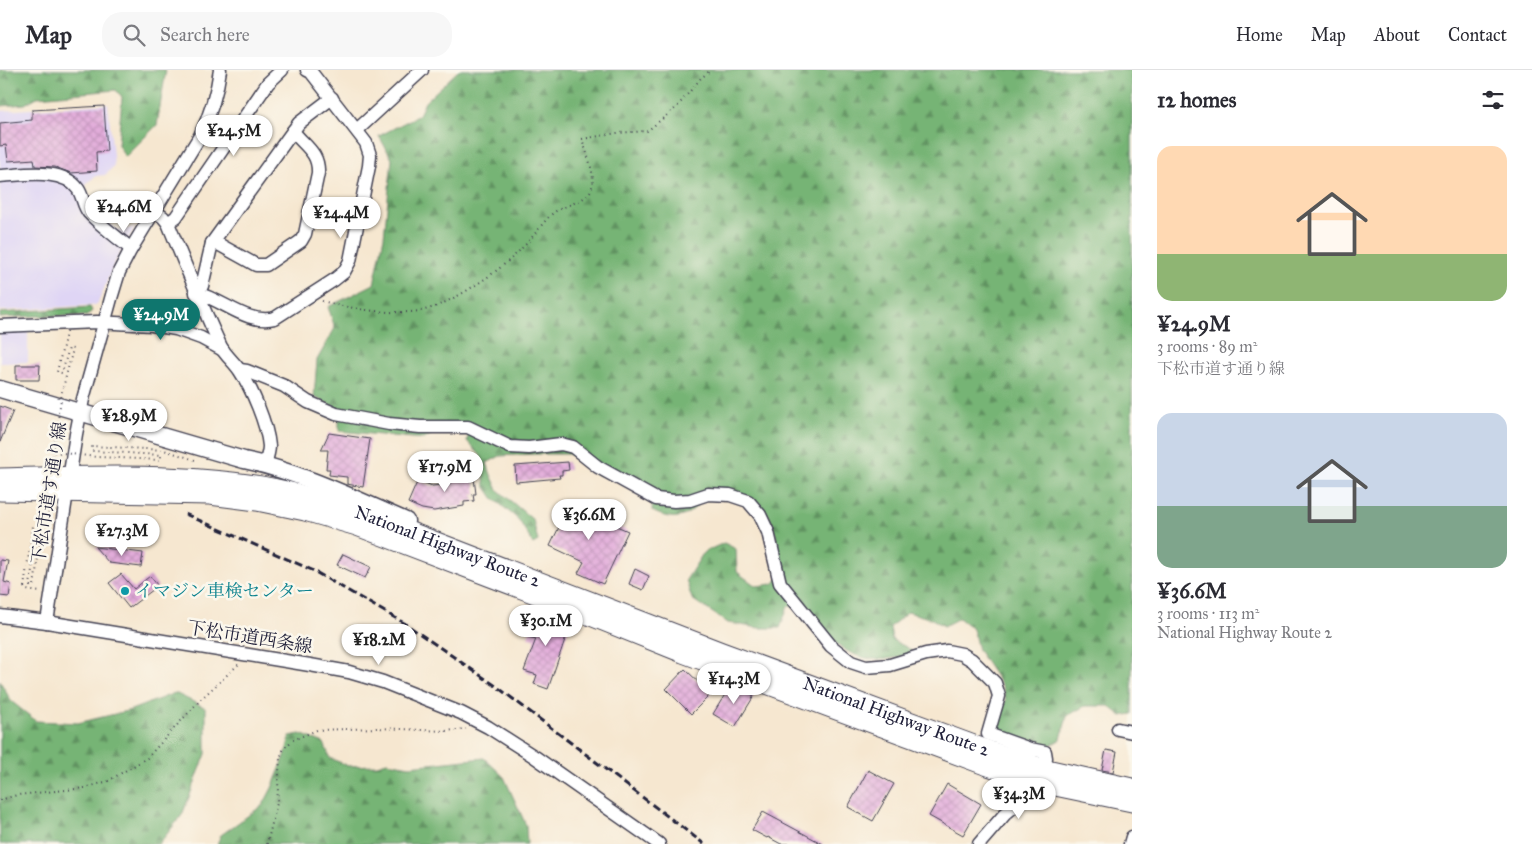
<!DOCTYPE html>
<meta charset="utf-8">
<style>
body{margin:0;font-family:"IM FELL Great Primer","Noto Serif JP",serif;background:#f7f7f7;color:#2b2b33;height:100vh;display:flex;flex-direction:column;font-size:19px;white-space:nowrap}
*{box-sizing:border-box;margin:0}
p{font-size:16px;color:#7c7c81}
.icon{flex:none;width:28px;height:28px;fill:none;stroke:currentColor;stroke-width:2;stroke-linecap:round;stroke-linejoin:round}
.map{position:relative;flex:1;overflow:hidden}
.drawer{display:flex;flex-direction:column;background:#fff;width:400px}
.drawer>*{flex:none}
.price{position:absolute;translate:-50% -42px;padding:0 11px;border-radius:18px;background:#fff;color:#222;font-size:16px;line-height:32px;filter:drop-shadow(0 1px 2px #0008)}
.price::after{content:'';position:absolute;left:50%;top:30px;width:15px;height:11px;margin-left:-8px;background:inherit;clip-path:polygon(0 0,100% 0,50% 100%)}
.price.selected{background:#0f766e;color:#fff}
ul{padding:0;list-style:none}
li{display:grid;align-content:center;gap:10px;height:265px;padding:0 25px}
li span{display:grid;place-items:center;height:155px;border-radius:15px;color:#555}
li>.icon{margin-inline-start:auto}
span .icon{width:90px;height:90px;fill:#fffc;stroke-width:1}
li b{font-size:21px}
h2{display:flex;justify-content:space-between;align-items:center;height:60px;padding:0 25px;font-size:21px}
header{display:flex;align-items:center;gap:30px;box-sizing:border-box;height:70px;padding:0 25px;background:#fff;border-bottom:1px solid #e1e1e2}
header strong{font-size:24px}
nav{display:flex;gap:28px;margin-inline-start:auto;font-size:18px}
.search{width:350px;height:45px;background:#f7f7f7;display:flex;align-items:center;gap:12px;box-sizing:border-box;padding:0 18px;border-radius:20px;color:#7c7c81;font-size:19px}
main{display:flex;flex:1;min-height:0}
.map>svg:first-child{display:block}
.built{fill:#dfd5f5}
.forest{fill:url(#forest-firs);stroke:#4c6b58}
.building{fill:url(#building-cross-hatch)}
.lines{fill:none;stroke-linecap:round;stroke-linejoin:round}
.minor-casing{stroke:#424051;stroke-width:15}
.major-casing{stroke:#424051;stroke-width:19}
.highway-casing{stroke:#424051;stroke-width:21}
.path{stroke:#424051;stroke-width:2;stroke-dasharray:1 4;stroke-linecap:butt}
.minor{stroke:#fff;stroke-width:12}
.major{stroke:#fff;stroke-width:16}
.highway{stroke:#fff;stroke-width:19}
.rail{stroke:#22223b;stroke-width:3;stroke-dasharray:8 4;stroke-linecap:butt}
.path-bridge{stroke:#424051;stroke-width:2;stroke-dasharray:1 4;stroke-linecap:butt}
.culture-dot{fill:#0f9aa8;stroke:#fbf7ec;stroke-width:2}
.labels{text-anchor:middle;dominant-baseline:central;stroke-width:5;stroke-linejoin:round;paint-order:stroke}
.street-label{font-size:18px;fill:#22223b;stroke:#fbf7ec}
.culture-label{font-size:18px;fill:#0d838f;stroke:#fbf7ec;text-anchor:start}
</style>
<header>
<strong>Map</strong>
<div class="search"><svg class="icon" aria-label="search" viewBox="0 0 24 24"><circle cx="10" cy="10" r="6"/><path d="M15 15l6 6"/></svg>Search here</div>
<nav><a>Home</a><a>Map</a><a>About</a><a>Contact</a></nav>
</header>
<main>
<div class="map">
<svg width="1132" height="774" viewBox="0 0 1132 774">
<defs>
<pattern id="forest-firs" width="22" height="20" patternUnits="userSpaceOnUse" patternTransform="scale(1.25)"><rect width="22" height="20" fill="#76b475"/><path d="M5 1l3.5 6h-7zM16 11l3.5 6h-7z" fill="#609261"/></pattern>
<pattern id="building-cross-hatch" width="8" height="8" patternUnits="userSpaceOnUse" patternTransform="scale(1.25)"><rect width="8" height="8" fill="#e2acda"/><path d="M0 0l8 8M0 8l8-8" fill="none" stroke="#c294bc"/></pattern>
</defs>
<rect width="100%" height="100%" fill="#fbf7ec"/>
<filter id="ink" filterUnits="userSpaceOnUse"><feTurbulence type="fractalNoise" baseFrequency=".02" numOctaves="2"/><feDisplacementMap in="SourceGraphic" scale="10" xChannelSelector="R" yChannelSelector="G"/><feConvolveMatrix kernelMatrix="1 2 1 2 8 2 1 2 1" color-interpolation-filters="sRGB"/></filter>
<filter id="wash" filterUnits="userSpaceOnUse"><feTurbulence type="fractalNoise" baseFrequency=".0096" numOctaves="4" result="noise"/><feDisplacementMap in="SourceGraphic" scale="20" xChannelSelector="R" yChannelSelector="G"/><feGaussianBlur stdDeviation="1.12" result="paint"/><feColorMatrix in="noise" values="0 0 0 0 0 0 0 0 0 0 0 0 0 0 0 0 0 1.4 0 .05"/><feComposite in="paint" operator="in"/></filter>
<g filter="url(#wash)">
<rect width="100%" height="100%" fill="#f6e7d0"/>
<g class="built">
<polygon points="108,34 114,96 105,105 96,106 88,112 84,119 92,140 118,161 135,157 115,192 98,233 94,235 0,241 0,41"/>
<polygon points="28,259 28,292 0,293 0,260"/>
</g>
<g class="forest">
<polygon points="0,0 166,0 157,55 125,87 118,75 122,27 116,20 37,27 25,34 0,36"/>
<path d="M459,0H1132V644L1122,646L1109,636H1085L1067,646L1061,669L1049,676L998,662L997,650L1006,630L1002,616L978,580L973,559L959,548L944,556L932,549L908,542L890,557L892,570L908,578L913,582C907,584 901,587 894,588C848,596 827,567 802,535L788,536L780,558H759L728,553L692,529L686,510L704,482L724,473L736,479L737,502L756,516L773,514L781,505L776,485V466L769,446L748,426L707,421C692,445 680,455 652,441L653,422L632,408L612,401L599,405L582,395L570,384H534L500,386L487,393L491,405L498,420L533,450L538,471L533,474L519,450L494,429L485,416L481,386L467,371L471,355H445L424,369L339,361V339L314,327L317,290L335,258L328,237L374,214L384,167L392,89L379,66L419,45L425,32Z"/>
<polygon points="90,237 92,241 87,246 34,246 0,248 0,243"/>
<polygon points="0,611 11,631 36,651 78,653 131,640 175,623 206,638 206,684 182,745 159,774 0,774"/>
<polygon points="300,664 324,673 330,688 348,696 377,695 387,692 410,696 484,688 504,707 526,755 527,774 217,774 221,765 263,735 272,718 285,686 290,666"/>
</g>
<g id="blocks">
<g class="building">
<polygon points="104,36 107,81 96,82 97,101 71,103 55,97 35,96 34,89 8,91 6,75 0,76 0,53 32,50 32,40"/>
<polygon points="16,295 40,295 39,310 16,310"/>
<polygon points="0,336 13,341 0,372"/>
<polygon points="329,363 370,369 363,417 347,414 347,407 329,405 330,399 326,399 328,380 321,380"/>
<polygon points="568,392 569,400 562,401 562,405 559,405 560,408 516,412 515,396"/>
<polygon points="462,400 471,402 472,408 474,408 476,424 473,424 474,431 464,432 464,436 434,441 422,439 408,433 418,410 432,416 450,414 448,404"/>
<polygon points="571,432 592,441 593,440 608,447 605,451 628,461 603,514 578,503 584,492 550,476"/>
<polygon points="95,477 143,483 141,497 109,493"/>
<polygon points="343,484 371,497 365,508 337,495"/>
<polygon points="0,490 8,491 4,512 11,514 9,527 0,526"/>
<polygon points="635,499 649,506 643,520 629,514"/>
<polygon points="121,504 134,519 150,506 158,516 129,538 109,513"/>
<polygon points="537,540 571,552 548,619 534,614 537,605 524,601 536,569 528,567"/>
<polygon points="685,599 711,624 691,644 666,619"/>
<polygon points="732,613 754,626 735,657 713,644"/>
<polygon points="1106,680 1117,682 1113,702 1102,700"/>
<polygon points="868,700 894,714 873,751 848,737"/>
<polygon points="947,714 981,734 963,765 929,746"/>
<polygon points="763,742 823,774 781,774 768,767 767,768 752,760"/>
</g>
</g>
</g>
<g filter="url(#ink)">
<use href="#blocks" fill-opacity="0" stroke="#424051" stroke-width="1"/>
<g class="lines">
<defs>
<g id="minor">
<path d="M307,0L311,2L366,73L370,85L369,96L350,191L344,202L334,210L275,248C246,255 223,229 196,223L202,216L212,173L293,61L299,53L332,28"/>
<polyline points="357,60 422,0"/>
<path d="M0,106C22,105 63,97 78,119C83,126 83,136 89,143C101,156 117,167 131,179"/>
<path d="M154,141L163,147L168,153C185,195 202,236 221,277C226,286 234,292 240,301C252,319 267,354 269,376C269,382 267,388 265,394"/>
<polyline points="168,153 176,147 268,13 282,0"/>
<path d="M212,173L220,175L256,195H266L301,171L305,164L318,103C319,82 304,76 293,61"/>
<polyline points="0,256 97,252 152,255 176,259 201,268 223,280"/>
<polyline points="240,300 247,301 284,316 308,332 336,344 389,354 420,357 468,357 510,377 529,378 561,374 573,377 598,397 656,429 674,431 690,430 708,424 730,425 748,431 760,445 768,462 780,513 831,576 851,592 866,597 890,595 926,584 947,581 962,584 972,590 995,613 999,626 988,664 1030,679 1045,682 1046,688 1042,698 1030,723 1005,744 979,774"/>
<polyline points="0,546 47,552 310,595 349,602 383,612 461,643 488,657 535,687 659,774"/>
<path d="M47,552L76,364L83,329L112,225L119,202L131,179L200,66C210,45 217,23 220,0"/>
<polyline points="1118,659 1132,662"/>
<polyline points="1130,774 1132,767"/>
</g>
<path id="major" d="M0,319L244,390C300,402 353,428 406,451"/>
<g id="highway">
<path id="s1" d="M0,408C87,406 175,402 261,416C296,422 330,433 364,444L722,582L990,681L1042,698L1132,718"/>
<polyline points="0,421 210,425 257,431 305,441 357,456 551,530 683,583 985,695 1036,712 1132,732"/>
</g>
</defs>
<use href="#minor" class="minor-casing"/>
<use href="#major" class="major-casing"/>
<use href="#highway" class="highway-casing"/>
<g class="path">
<path d="M322,231C351,239 390,245 420,241C449,236 502,200 522,178C533,168 541,154 552,144C563,134 588,133 592,117C596,106 586,81 582,69L617,63L647,61L676,38L701,8L711,0"/>
<polyline points="45,441 49,442 47,461 51,462"/>
<polyline points="24,517 26,520 40,522"/>
<polyline points="0,730 17,725 85,718 108,711 147,688 202,628 239,594"/>
<polyline points="267,774 277,733 280,688 284,678 293,670 317,660 378,658 445,661 466,659"/>
</g>
<use href="#minor" class="minor"/>
<use href="#major" class="major"/>
<use href="#highway" class="highway"/>
<polyline class="rail" points="185,444 312,500 404,553 496,616 704,774"/>
<g class="path-bridge">
<polyline points="54,382 97,387 161,390 161,385 92,381 92,376 164,380 195,390"/>
<polyline points="24,517 33,456 37,457 30,516 34,516 62,322 73,279 69,278 62,303 57,302 67,259"/>
</g>
</g>
</g>
<circle class="culture-dot" cx="125" cy="521" r="5"/>
<g class="labels">
<g class="street-label">
<text transform="translate(49 423) rotate(-81)">下松市道す通り線</text>
<text stroke="none"><textPath href="#s1" startOffset="458">National Highway Route 2</textPath></text>
<text transform="translate(250 567) rotate(9)">下松市道西条線</text>
<text stroke="none"><textPath href="#s1" startOffset="938">National Highway Route 2</textPath></text>
</g>
<g class="culture-label">
<text x="135" y="521">イマジン車検センター</text>
</g>
</g>
</svg>
<b class="price" style="left:234px;top:87px">¥24.5M</b>
<b class="price" style="left:124px;top:163px">¥24.6M</b>
<b class="price" style="left:341px;top:169px">¥24.4M</b>
<b class="price selected" style="left:161px;top:271px">¥24.9M</b>
<b class="price" style="left:129px;top:372px">¥28.9M</b>
<b class="price" style="left:445px;top:423px">¥17.9M</b>
<b class="price" style="left:589px;top:471px">¥36.6M</b>
<b class="price" style="left:122px;top:487px">¥27.3M</b>
<b class="price" style="left:546px;top:577px">¥30.1M</b>
<b class="price" style="left:379px;top:596px">¥18.2M</b>
<b class="price" style="left:734px;top:635px">¥14.3M</b>
<b class="price" style="left:1019px;top:750px">¥34.3M</b>
</div>
<section class="drawer">
<h2>12 homes<svg class="icon" aria-label="filters" viewBox="0 0 24 24"><path d="M4 7h16M4 17h16"/><circle cx="9" cy="7" r="2"/><circle cx="15" cy="17" r="2"/></svg></h2>
<ul>
<li><span style="background:linear-gradient(#ffd9b3 70%,#8fb573 0)"><svg class="icon" aria-label="home" viewBox="0 0 24 24"><path d="M3 11l9-7 9 7M6 9v11h12V9"/></svg></span><div><b>¥24.9M</b><p>3 rooms · 89 m²</p><p>下松市道す通り線</p></div></li>
<li><span style="background:linear-gradient(#c9d6e8 60%,#7fa58c 0)"><svg class="icon" aria-label="home" viewBox="0 0 24 24"><path d="M3 11l9-7 9 7M6 9v11h12V9"/></svg></span><div><b>¥36.6M</b><p>3 rooms · 113 m²</p><p>National Highway Route 2</p></div></li>
</ul>
</section>
</main>
